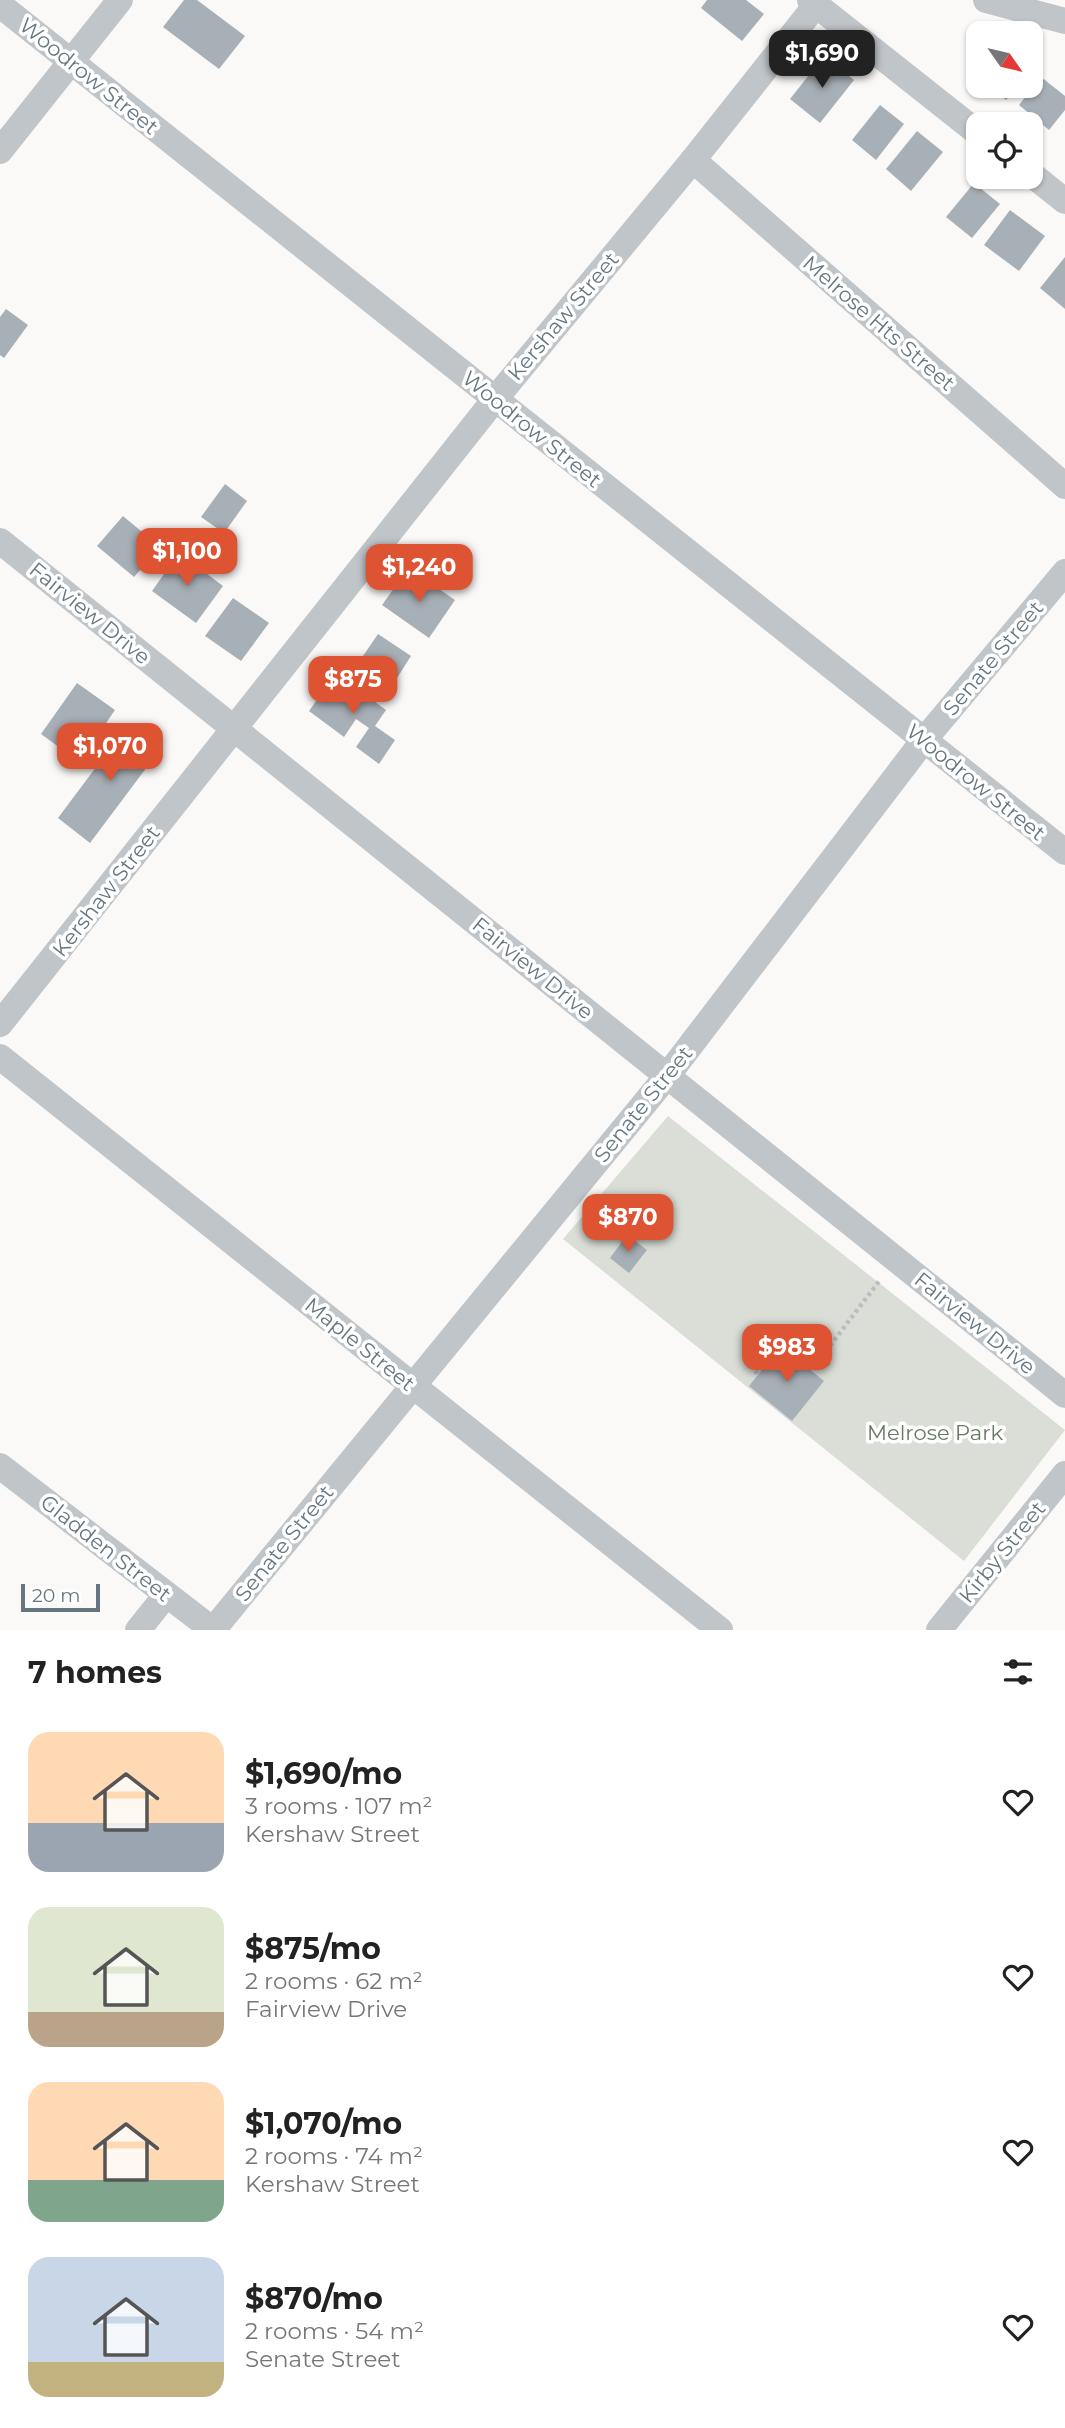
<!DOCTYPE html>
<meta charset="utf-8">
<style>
body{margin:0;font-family:Montserrat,sans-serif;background:#f6f6f6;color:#222;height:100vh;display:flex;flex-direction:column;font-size:26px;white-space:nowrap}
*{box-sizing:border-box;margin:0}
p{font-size:23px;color:#767676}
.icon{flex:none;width:38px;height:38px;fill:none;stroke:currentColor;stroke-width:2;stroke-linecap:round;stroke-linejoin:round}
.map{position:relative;height:1630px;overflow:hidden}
.side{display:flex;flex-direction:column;background:#fff;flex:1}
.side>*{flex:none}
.needle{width:46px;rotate:124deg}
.tools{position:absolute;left:966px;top:21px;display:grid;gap:14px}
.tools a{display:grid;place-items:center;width:77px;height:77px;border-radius:14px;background:#fff;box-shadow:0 2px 5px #0004;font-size:35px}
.scale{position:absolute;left:21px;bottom:18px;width:79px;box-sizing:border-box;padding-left:7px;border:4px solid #667681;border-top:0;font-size:19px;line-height:24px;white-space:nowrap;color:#667681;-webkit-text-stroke:5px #fff;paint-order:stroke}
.price{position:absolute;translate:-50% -60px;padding:0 16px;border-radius:14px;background:#de5433;color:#fff;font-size:23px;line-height:46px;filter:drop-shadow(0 2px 4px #0008)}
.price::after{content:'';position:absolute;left:50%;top:42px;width:21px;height:16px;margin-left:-10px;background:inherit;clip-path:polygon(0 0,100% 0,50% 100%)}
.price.selected{background:#222;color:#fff}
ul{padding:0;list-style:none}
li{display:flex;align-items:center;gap:21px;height:175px;padding:0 28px}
li span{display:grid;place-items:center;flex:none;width:196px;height:140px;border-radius:21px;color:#555}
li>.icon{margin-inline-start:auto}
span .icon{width:84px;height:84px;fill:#fffc;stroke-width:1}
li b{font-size:30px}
h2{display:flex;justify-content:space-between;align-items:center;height:84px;padding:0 28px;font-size:30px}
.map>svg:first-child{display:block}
.green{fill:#daded7}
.building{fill:#a8b0b7}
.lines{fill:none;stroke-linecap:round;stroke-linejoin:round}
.path{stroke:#bbbec1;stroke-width:4.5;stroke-dasharray:3.5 3.5;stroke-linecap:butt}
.minor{stroke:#c0c5c9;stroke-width:26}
.labels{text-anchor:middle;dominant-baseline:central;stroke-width:7;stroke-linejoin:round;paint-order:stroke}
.street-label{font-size:21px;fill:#667681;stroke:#fff}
.park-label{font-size:21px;fill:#697a64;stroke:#fff}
</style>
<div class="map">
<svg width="1065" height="1630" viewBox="0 0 1065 1630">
<rect width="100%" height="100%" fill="#faf9f7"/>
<polygon class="green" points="668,1116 1065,1430 964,1561 563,1239"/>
<g class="building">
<polygon points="184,0 197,0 245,36 219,69 163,27"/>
<polygon points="707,0 746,0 764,14 742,41 701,8"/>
<polygon points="824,56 854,80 820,123 790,99"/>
<polygon points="1041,77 1065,96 1065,110 1049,130 1019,105"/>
<polygon points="989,86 1018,86 1006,100"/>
<polygon points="880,105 904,124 876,160 852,140"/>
<polygon points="917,131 943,152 911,191 886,169"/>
<polygon points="974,183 1000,204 972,238 946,217"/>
<polygon points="1010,210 1045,236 1019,271 984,245"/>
<polygon points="1065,257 1065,309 1040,288"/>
<polygon points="6,309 28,325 4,358 0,355 0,317"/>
<polygon points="225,484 247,501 224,533 201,517"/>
<polygon points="123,516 160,547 134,577 97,546"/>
<polygon points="179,553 223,586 196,623 152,591"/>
<polygon points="413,571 455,600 429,638 382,605 397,584 401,587"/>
<polygon points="233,598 269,623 241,661 205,636"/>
<polygon points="378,634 411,656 397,678 363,656"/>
<polygon points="336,673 386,710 375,726 395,740 379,764 356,747 369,728 356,719 344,737 309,711"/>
<polygon points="77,683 115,710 98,735 93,731 74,758 41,734"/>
<polygon points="129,723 162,747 90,843 58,818"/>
<polygon points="627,1235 647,1250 629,1273 610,1258"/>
<polygon points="781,1346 824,1381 792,1421 749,1386"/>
</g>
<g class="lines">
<g class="path">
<polyline points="813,1368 880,1280"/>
<polyline points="757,1374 751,1363 780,1326 831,1366"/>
</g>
<g class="minor">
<polyline points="810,0 978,133"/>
<polyline points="986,0 1065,21"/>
<polyline points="0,5 1065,852"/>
<polyline points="0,151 120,0"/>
<polyline points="693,160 1065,486"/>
<polyline points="1031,174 1065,201"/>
<polyline points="0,541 1065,1395"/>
<polyline points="0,1024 495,399 693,160 816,5"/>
<polyline points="0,1057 720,1630"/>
<polyline points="0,1466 213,1630"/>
<polyline points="138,1630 166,1595"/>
<polyline points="213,1630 667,1076 924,740 1065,572"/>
<polyline points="939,1630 1065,1474"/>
</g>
</g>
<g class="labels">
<g class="street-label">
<text transform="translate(89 76) rotate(39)">Woodrow Street</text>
<text transform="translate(563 316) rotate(-50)">Kershaw Street</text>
<text transform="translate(879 323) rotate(41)">Melrose Hts Street</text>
<text transform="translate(532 429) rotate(39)">Woodrow Street</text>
<text transform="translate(90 613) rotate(39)">Fairview Drive</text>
<text transform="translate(993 658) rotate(-50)">Senate Street</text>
<text transform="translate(976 782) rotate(39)">Woodrow Street</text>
<text transform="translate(106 891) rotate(-52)">Kershaw Street</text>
<text transform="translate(533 968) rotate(39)">Fairview Drive</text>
<text transform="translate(643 1104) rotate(-51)">Senate Street</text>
<text transform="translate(975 1323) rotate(39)">Fairview Drive</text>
<text transform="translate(360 1344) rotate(39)">Maple Street</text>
<text transform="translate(284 1543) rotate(-51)">Senate Street</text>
<text transform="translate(106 1548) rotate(38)">Gladden Street</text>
<text transform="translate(1002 1552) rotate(-51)">Kirby Street</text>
</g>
<g class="park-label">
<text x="935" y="1432">Melrose Park</text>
</g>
</g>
</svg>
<div class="tools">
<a><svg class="needle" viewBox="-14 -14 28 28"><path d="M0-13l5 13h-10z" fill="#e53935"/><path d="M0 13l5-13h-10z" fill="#767676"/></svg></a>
<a><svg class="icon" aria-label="locate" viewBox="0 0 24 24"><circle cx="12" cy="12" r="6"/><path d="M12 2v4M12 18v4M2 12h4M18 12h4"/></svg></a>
</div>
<div class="scale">20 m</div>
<b class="price selected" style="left:822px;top:90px">$1,690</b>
<b class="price" style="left:187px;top:588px">$1,100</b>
<b class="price" style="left:419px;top:604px">$1,240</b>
<b class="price" style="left:353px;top:716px">$875</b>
<b class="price" style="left:110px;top:783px">$1,070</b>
<b class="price" style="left:628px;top:1254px">$870</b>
<b class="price" style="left:787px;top:1384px">$983</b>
</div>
<section class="side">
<h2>7 homes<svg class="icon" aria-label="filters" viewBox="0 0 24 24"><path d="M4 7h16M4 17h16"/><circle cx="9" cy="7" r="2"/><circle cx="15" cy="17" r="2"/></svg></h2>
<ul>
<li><span style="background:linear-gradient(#ffd9b3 65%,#9aa5b1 0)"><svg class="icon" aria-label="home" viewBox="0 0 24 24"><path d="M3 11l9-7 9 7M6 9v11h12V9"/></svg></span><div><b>$1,690/mo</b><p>3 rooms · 107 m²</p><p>Kershaw Street</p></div><svg class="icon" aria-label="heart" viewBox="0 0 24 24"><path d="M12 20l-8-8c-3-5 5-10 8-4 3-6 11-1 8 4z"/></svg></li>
<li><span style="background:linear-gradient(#dfe7d0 75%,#b9a48a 0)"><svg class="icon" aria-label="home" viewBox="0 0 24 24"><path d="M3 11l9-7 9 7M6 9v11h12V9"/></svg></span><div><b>$875/mo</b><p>2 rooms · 62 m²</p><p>Fairview Drive</p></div><svg class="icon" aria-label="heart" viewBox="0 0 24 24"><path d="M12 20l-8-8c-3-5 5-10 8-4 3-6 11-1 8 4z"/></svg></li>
<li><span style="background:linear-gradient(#ffd9b3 70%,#7fa58c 0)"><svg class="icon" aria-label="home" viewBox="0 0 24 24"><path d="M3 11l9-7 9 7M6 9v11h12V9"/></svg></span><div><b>$1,070/mo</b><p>2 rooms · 74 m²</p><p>Kershaw Street</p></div><svg class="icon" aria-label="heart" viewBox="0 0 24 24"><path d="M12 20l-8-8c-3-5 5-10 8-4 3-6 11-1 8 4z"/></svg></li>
<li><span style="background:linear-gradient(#c9d6e8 75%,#c2b280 0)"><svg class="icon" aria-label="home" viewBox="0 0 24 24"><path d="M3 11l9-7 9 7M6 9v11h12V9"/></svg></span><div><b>$870/mo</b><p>2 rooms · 54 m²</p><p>Senate Street</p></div><svg class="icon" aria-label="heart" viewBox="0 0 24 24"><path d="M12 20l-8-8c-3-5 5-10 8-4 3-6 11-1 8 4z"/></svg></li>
</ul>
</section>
